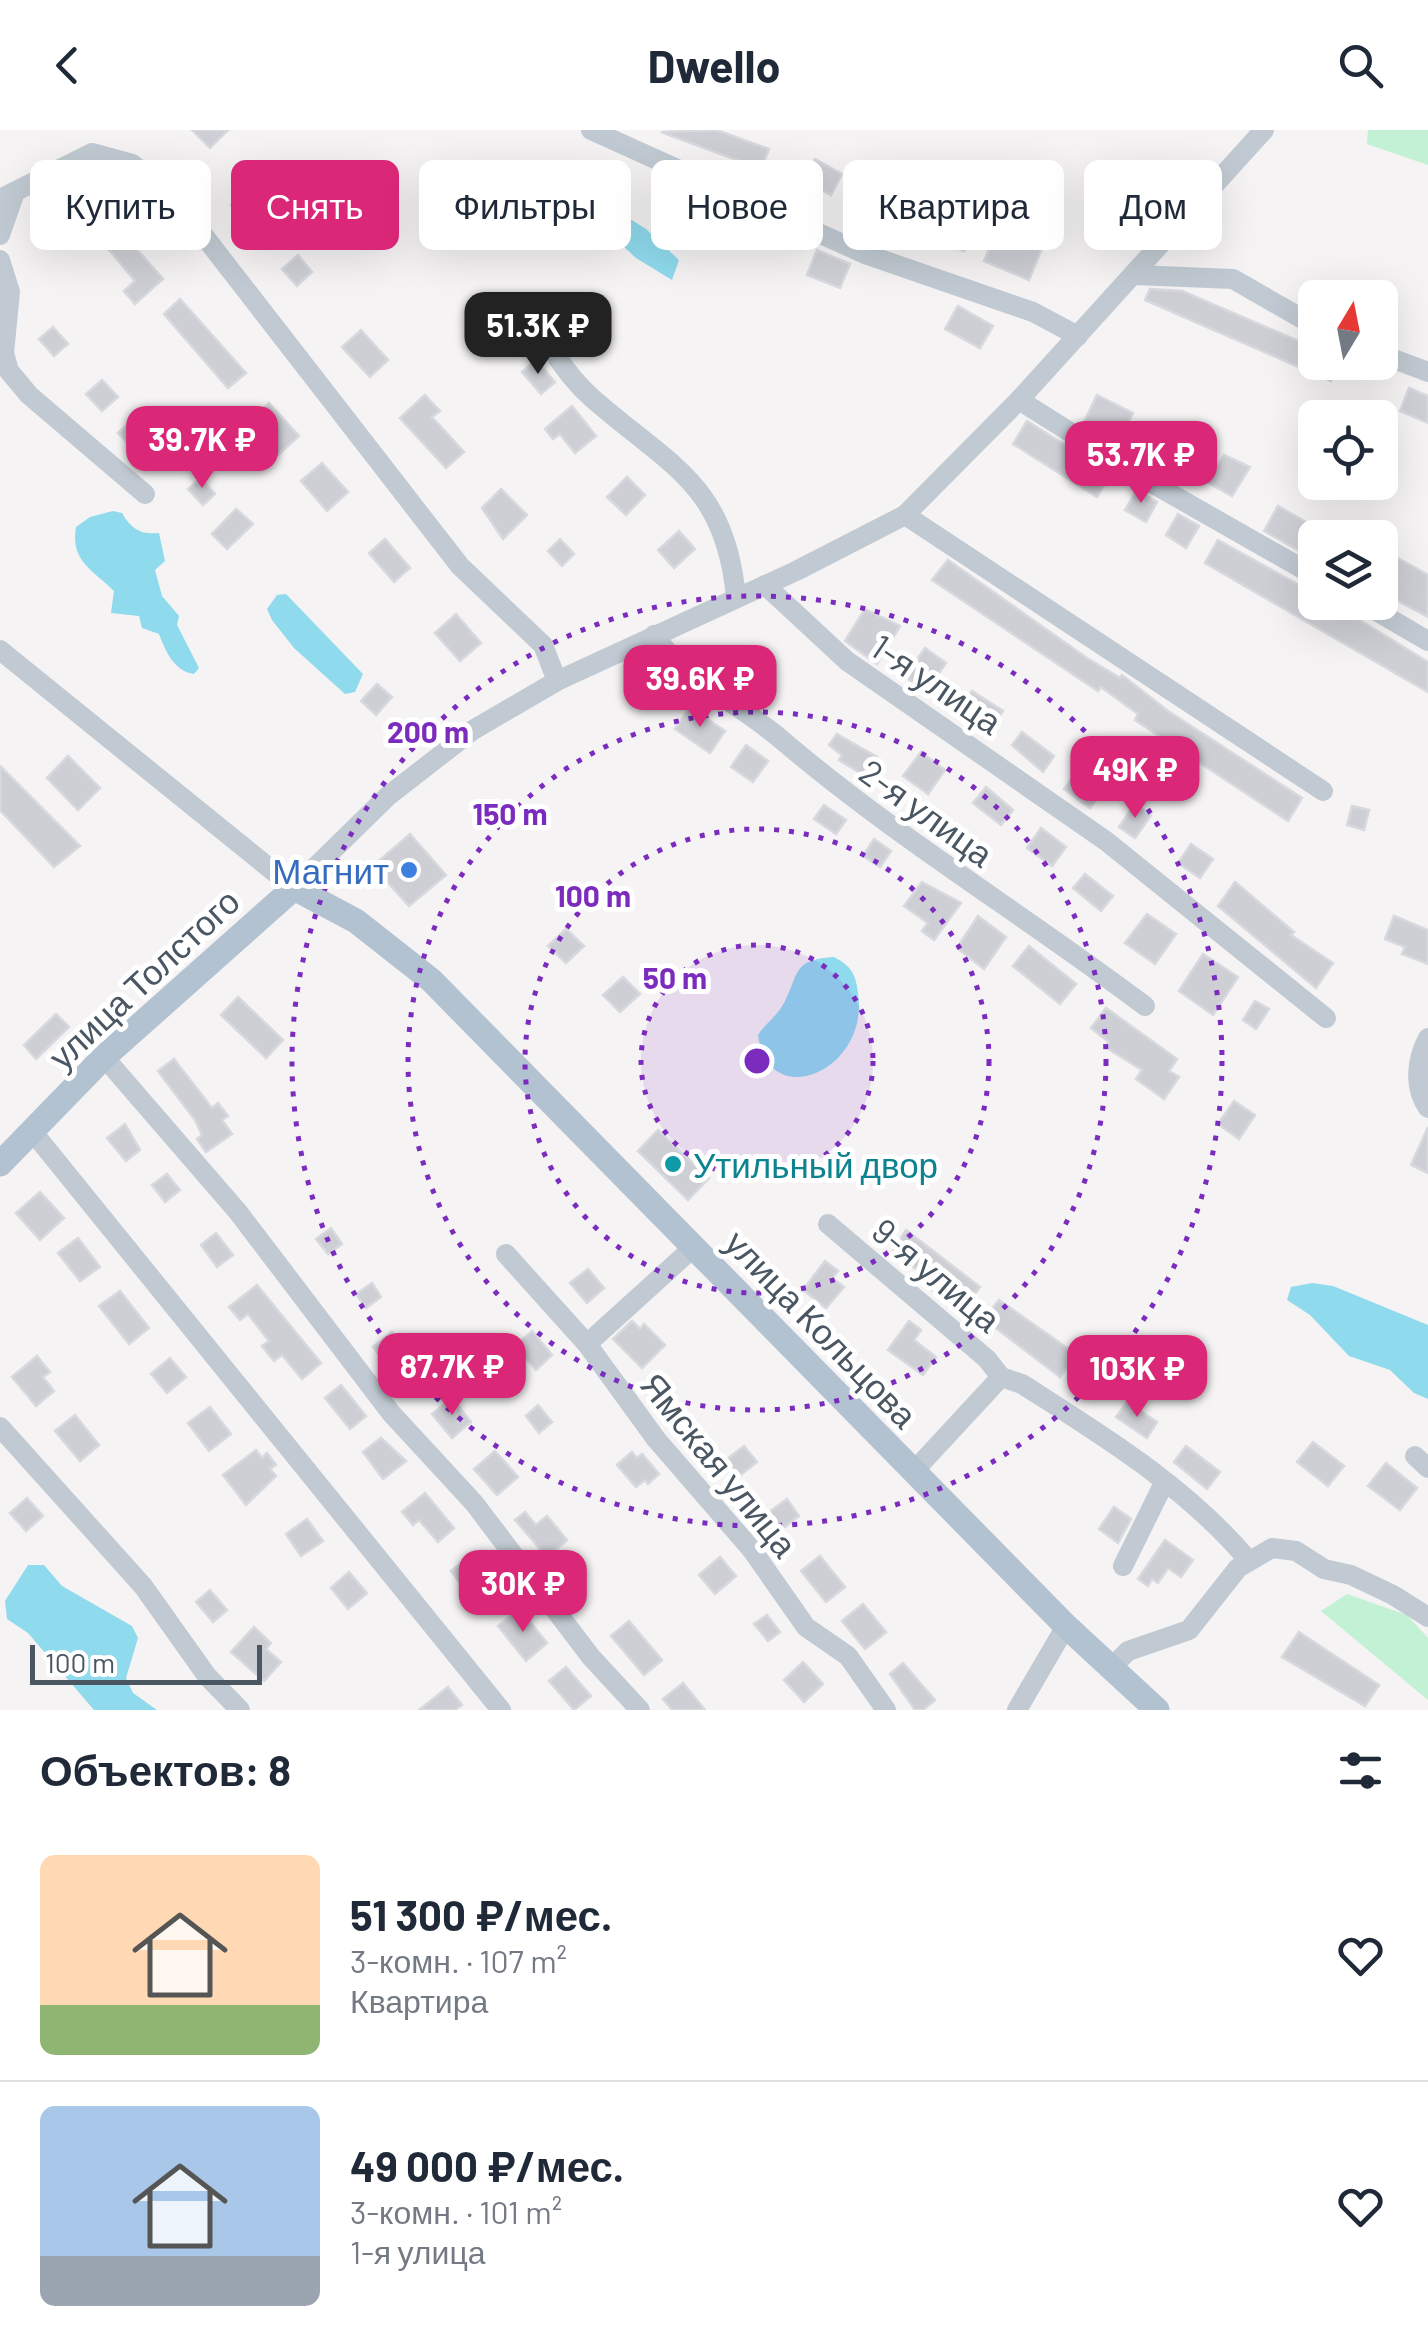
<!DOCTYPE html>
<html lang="ru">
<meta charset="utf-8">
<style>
body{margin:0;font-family:Barlow,sans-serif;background:#f2f2f3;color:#1f2937;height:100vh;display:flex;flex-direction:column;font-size:38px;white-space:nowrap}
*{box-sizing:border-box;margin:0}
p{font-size:32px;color:#747a83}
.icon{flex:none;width:55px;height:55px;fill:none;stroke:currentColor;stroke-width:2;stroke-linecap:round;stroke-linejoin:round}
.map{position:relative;height:1580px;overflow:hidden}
.sheet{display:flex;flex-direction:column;background:#fff;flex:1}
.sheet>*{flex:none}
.banner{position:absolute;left:30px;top:30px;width:1370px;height:90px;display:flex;gap:20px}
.needle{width:65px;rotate:10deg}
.fabs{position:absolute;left:1298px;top:150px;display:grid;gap:20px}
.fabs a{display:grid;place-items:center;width:100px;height:100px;border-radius:15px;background:#fff;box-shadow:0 10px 40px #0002;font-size:50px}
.scale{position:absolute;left:30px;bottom:25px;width:232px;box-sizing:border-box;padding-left:10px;border:5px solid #4a5661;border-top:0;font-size:28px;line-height:35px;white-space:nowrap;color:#4a5661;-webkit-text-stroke:8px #fff;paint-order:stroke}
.price{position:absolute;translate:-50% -85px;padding:0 22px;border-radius:20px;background:#db2777;color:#fff;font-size:32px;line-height:65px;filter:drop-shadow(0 2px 5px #0008)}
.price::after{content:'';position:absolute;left:50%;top:60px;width:30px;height:22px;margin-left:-15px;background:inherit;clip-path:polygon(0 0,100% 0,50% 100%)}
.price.current{background:#222;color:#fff}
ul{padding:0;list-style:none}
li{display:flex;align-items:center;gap:30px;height:250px;padding:0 40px}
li+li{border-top:2px solid #e0e1e3}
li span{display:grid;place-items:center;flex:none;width:280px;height:200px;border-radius:15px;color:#555}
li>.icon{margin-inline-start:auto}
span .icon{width:120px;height:120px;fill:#fffc;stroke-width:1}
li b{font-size:42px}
h2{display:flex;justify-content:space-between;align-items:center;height:120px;padding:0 40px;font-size:42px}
.chip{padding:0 35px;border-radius:15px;background:#fff;box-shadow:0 10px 40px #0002;font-size:35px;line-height:90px}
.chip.current{background:#db2777;color:#fff}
header{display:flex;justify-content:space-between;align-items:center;height:130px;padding:0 40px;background:#fff;font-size:45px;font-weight:700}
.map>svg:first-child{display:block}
.green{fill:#c3f1d5}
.water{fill:#90daee}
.building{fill:#cdcfd5;stroke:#d7d9de;stroke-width:2.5}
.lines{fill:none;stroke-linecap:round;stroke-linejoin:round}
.minor{stroke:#c1cad2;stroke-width:20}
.major{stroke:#b3c2d1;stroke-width:25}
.ring{fill:none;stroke:#7b2cbf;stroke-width:5;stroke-dasharray:5 10}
.shop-dot{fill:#3f7fe0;stroke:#fff;stroke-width:4}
.culture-dot{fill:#0f9aa8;stroke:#fff;stroke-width:4}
.labels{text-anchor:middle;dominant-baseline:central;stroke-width:10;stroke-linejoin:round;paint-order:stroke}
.street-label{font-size:35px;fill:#4a5661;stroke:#fff}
.shop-label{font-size:35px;fill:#366cbe;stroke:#fff;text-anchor:end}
.culture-label{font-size:35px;fill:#0d838f;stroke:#fff;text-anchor:start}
.centre{fill:#7b2cbf;stroke:#fff;stroke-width:5}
.ring-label{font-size:30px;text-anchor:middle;font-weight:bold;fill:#7b2cbf;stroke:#fff;stroke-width:10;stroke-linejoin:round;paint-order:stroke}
</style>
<header><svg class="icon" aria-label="back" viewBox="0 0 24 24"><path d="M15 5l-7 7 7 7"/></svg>Dwello<svg class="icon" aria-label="search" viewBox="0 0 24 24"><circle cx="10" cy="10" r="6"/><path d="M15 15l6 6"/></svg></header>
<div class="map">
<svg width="1428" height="1580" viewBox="0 0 1428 1580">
<rect width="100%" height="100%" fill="#f5f3f3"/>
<g class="green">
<polygon points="1368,0 1428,0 1428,35 1367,14"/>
<polygon points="1347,1464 1407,1485 1428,1508 1428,1570 1321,1481"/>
</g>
<g class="water">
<polygon points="606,74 646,99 679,130 672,150 636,128 597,92"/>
<path d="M113,381L122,383C131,399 141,405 159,403L165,431L155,440L162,466L179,486L177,495L199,538L194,544C174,541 166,522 159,504L142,498L139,486L111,483L114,461C93,440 70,431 76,397L90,387Z"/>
<polygon points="286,464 363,544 355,562 345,564 294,518 272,490 267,479 277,465"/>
<path d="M834,827C851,836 856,844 858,863C870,941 768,984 758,905C765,894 778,885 784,873C800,842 792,830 834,827Z"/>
<polygon points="1312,1153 1333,1156 1428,1195 1428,1269 1414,1263 1390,1240 1349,1226 1310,1185 1287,1170 1291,1157"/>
<polygon points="28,1435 44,1435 62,1456 132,1496 138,1508 126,1548 133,1563 157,1580 94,1580 28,1503 7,1489 5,1471"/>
</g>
<g class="building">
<polygon points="192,0 228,0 210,18"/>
<polygon points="716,0 769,19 761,39 661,2"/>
<polygon points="815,29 842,44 831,65 803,51"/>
<polygon points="867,55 906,70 897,93 858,78"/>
<polygon points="247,60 262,75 246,90 231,75"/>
<polygon points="89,65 163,149 135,174 124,161 135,151 75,79"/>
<polygon points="945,85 973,95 964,121 936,110"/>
<polygon points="997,100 1042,118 1029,150 984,131"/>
<polygon points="817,120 850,134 840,158 807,145"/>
<polygon points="298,125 312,142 297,156 282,139"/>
<polygon points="1150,159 1182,161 1315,218 1315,232 1339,232 1331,251 1145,170"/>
<polygon points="180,169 246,243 228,258 164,184"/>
<polygon points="958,176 993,196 980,218 945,199"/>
<polygon points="490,178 509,205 491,222 468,199"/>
<polygon points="53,197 68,214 54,226 39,209"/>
<polygon points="361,200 388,230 370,247 342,217"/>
<polygon points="536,230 555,252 541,264 522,242"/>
<polygon points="102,250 118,267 102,281 86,264"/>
<polygon points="1409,258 1428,266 1428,293 1400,281"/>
<polygon points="425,265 440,281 432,287 464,322 446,338 400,288"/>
<polygon points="1097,265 1133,283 1127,295 1162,314 1154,330 1084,292"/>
<polygon points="269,273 299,306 278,325 248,292"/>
<polygon points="572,276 596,306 575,323 560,304 553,309 545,299"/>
<polygon points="131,291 154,315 141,327 118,303"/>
<polygon points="1027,291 1111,344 1097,367 1013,314"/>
<polygon points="1224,325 1250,337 1232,366 1207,352"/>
<polygon points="322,333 348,362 327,381 301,351"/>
<polygon points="627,347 645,365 626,385 607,367"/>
<polygon points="201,348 215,364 203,375 188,359"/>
<polygon points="501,359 527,385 503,409 482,378"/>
<polygon points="1137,360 1157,372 1146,392 1125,380"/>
<polygon points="1278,376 1318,399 1303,423 1264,401"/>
<polygon points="236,379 253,394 227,419 212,404"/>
<polygon points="1178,384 1199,396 1186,418 1166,405"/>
<polygon points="679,401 695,419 674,438 658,420"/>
<polygon points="385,409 410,438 394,452 369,423"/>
<polygon points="560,409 574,424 562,436 548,421"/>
<polygon points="1218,410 1308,460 1301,472 1330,472 1428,532 1428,562 1205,433"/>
<polygon points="1396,427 1428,445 1428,487 1380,461"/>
<polygon points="948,430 1087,528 1120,548 1122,545 1168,581 1302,668 1288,691 1135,590 1138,584 1101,557 1098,561 932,450"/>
<polygon points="865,479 900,496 877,534 845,511"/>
<polygon points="456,484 481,513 460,531 435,503"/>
<polygon points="925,518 946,533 926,561 905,547"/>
<polygon points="377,554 392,567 376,585 361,571"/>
<polygon points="972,561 1003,581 988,605 957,585"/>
<polygon points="690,577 725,601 710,623 675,599"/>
<polygon points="1022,602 1054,626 1043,642 1012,615"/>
<polygon points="837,604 877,627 865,646 839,630 842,625 829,615"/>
<polygon points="746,615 768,631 753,652 731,637"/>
<polygon points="921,622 945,640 928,664 903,646"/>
<polygon points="68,626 100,658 78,680 47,648"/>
<polygon points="1083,634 1109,653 1090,678 1064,659"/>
<polygon points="0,636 80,716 54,737 0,680"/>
<polygon points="986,657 1013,680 1001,695 973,673"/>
<polygon points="1135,674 1151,685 1135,708 1119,697"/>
<polygon points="824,675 846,690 836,704 814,689"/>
<polygon points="1352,676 1369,680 1364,700 1347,695"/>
<polygon points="1041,698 1066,717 1052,736 1027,718"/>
<polygon points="410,704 446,745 409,776 373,736"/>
<polygon points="874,709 891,721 880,737 863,726"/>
<polygon points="1191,714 1213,729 1200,748 1178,733"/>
<polygon points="1085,744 1113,766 1101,781 1073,758"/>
<polygon points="922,752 961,773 934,810 922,801 928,793 904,776"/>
<polygon points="1235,752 1294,802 1291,805 1333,833 1316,858 1218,776"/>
<polygon points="1147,784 1176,804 1155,834 1125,813"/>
<polygon points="978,786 1006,807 984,839 957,818"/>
<polygon points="1394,786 1428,800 1428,834 1402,824 1405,817 1385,809"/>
<polygon points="566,799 584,816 566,833 548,816"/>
<polygon points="1029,816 1076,854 1060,874 1013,836"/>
<polygon points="1203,824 1238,847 1213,885 1179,861"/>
<polygon points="623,847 640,864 620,882 603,865"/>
<polygon points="238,867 283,910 266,928 221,885"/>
<polygon points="1255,871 1269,879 1256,899 1243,890"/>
<polygon points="1106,878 1177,929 1169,941 1179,947 1164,969 1136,949 1142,940 1105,917 1109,912 1091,898"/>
<polygon points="56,884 69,897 36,929 24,915"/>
<polygon points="174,929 212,978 218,973 228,986 222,990 232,1004 206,1022 197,1009 202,1005 195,990 158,941"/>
<polygon points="1234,971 1255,985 1239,1009 1218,994"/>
<polygon points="125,994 140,1020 126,1031 107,1008"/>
<polygon points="1428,997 1428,1043 1411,1035"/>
<polygon points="658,1000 709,1048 688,1070 638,1021"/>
<polygon points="167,1044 180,1060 165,1072 152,1055"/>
<polygon points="40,1062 64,1088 40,1110 16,1083"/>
<polygon points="331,1098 342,1114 328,1124 316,1109"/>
<polygon points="906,1100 980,1157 961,1182 929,1158 935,1150 891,1124"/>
<polygon points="216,1103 233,1125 217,1137 201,1115"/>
<polygon points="78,1108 100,1137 80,1151 58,1123"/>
<polygon points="825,1131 838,1141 832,1148 844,1157 826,1178 803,1160"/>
<polygon points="588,1139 604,1158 587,1173 570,1153"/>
<polygon points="372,1153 381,1167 366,1178 356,1164"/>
<polygon points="257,1155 321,1233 302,1249 282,1225 274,1231 262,1216 269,1211 248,1184 240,1190 229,1177"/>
<polygon points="120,1161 149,1198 129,1214 99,1176"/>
<polygon points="999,1170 1076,1224 1060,1247 984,1189"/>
<polygon points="632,1191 640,1199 644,1194 665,1215 642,1238 613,1209"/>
<polygon points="909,1191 921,1200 914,1210 936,1227 923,1245 888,1220"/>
<polygon points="532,1201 552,1225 536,1240 515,1216"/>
<polygon points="392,1202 414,1230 395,1245 373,1217"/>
<polygon points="37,1226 50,1242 43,1247 54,1261 36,1276 12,1247"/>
<polygon points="170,1228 186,1247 167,1263 151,1244"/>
<polygon points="341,1255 366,1286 350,1299 325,1268"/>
<polygon points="452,1268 471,1292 452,1308 432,1284"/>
<polygon points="1127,1272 1157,1292 1147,1308 1116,1287"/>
<polygon points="538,1275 552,1292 539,1303 526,1286"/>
<polygon points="210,1277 231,1304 209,1321 188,1293"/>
<polygon points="75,1285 99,1315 80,1331 55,1301"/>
<polygon points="381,1308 406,1331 383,1349 363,1322"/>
<polygon points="1313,1312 1344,1336 1328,1356 1297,1332"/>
<polygon points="744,1316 757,1332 734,1350 721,1334"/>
<polygon points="1186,1316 1220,1342 1207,1359 1174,1332"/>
<polygon points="256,1320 262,1328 267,1323 276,1335 270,1339 276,1346 246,1375 223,1345"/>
<polygon points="495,1321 518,1347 497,1365 474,1339"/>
<polygon points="632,1322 637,1328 642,1324 659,1344 648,1354 645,1350 636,1357 617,1335"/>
<polygon points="1386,1333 1417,1358 1400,1380 1368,1356"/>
<polygon points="425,1363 454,1398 438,1412 419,1390 413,1395 402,1382"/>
<polygon points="27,1368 43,1386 26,1401 10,1383"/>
<polygon points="787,1369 799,1386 777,1403 764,1386"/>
<polygon points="1114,1377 1131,1389 1118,1413 1099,1399"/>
<polygon points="525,1382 536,1395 547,1386 567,1410 547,1427 515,1390"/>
<polygon points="307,1389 323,1411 301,1426 286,1404"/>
<polygon points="1165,1410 1193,1430 1181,1447 1168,1438 1158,1453 1152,1449 1148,1456 1138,1449"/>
<polygon points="475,1422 500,1454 484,1467 468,1447 460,1453 451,1441"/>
<polygon points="820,1426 845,1457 826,1472 801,1441"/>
<polygon points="720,1427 736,1446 715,1464 699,1445"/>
<polygon points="349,1442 367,1463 348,1479 331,1458"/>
<polygon points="210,1460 227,1480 213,1492 196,1472"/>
<polygon points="863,1474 886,1502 865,1519 842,1491"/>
<polygon points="520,1479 547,1513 526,1531 498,1496"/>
<polygon points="767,1485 780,1502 768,1511 754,1494"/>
<polygon points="629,1491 662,1530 644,1545 611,1506"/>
<polygon points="254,1497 271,1513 266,1519 281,1532 264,1551 231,1522"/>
<polygon points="1299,1502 1379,1555 1365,1576 1282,1527"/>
<polygon points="803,1532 823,1554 804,1572 784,1550"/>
<polygon points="903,1533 935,1570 923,1580 915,1580 890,1544"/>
<polygon points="566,1537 591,1566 574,1580 549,1551"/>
<polygon points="683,1553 705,1580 672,1580 663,1569"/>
<polygon points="448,1557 462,1575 455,1580 419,1580"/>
</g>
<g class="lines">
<g class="minor">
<polyline points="591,0 865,124 1033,182 1078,206"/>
<polyline points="0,69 92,23 132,34 173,66 460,436 543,515 557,551"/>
<polyline points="0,105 14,65"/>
<polyline points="0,130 10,162 4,223 9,241 29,265 145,364"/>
<polyline points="1135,145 1233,149 1315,196"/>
<path d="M507,178C522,191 542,205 553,221C564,238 576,254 592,268C668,335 726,353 736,468"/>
<polyline points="1380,224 1428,242"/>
<polyline points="1019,270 1143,348 1315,446"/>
<polyline points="905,385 1323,661"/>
<polyline points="765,455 847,531 1106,711 1326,888"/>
<polyline points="1361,472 1428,511"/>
<path d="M654,505C686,551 742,575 783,611C897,708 1026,786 1145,876"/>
<polyline points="0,520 294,758 388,666 473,600 557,551 796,441 905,385 1019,270 1264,0"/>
<path d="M1428,908C1417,929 1413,957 1428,978"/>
<polyline points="104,927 238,1082 391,1283 474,1373 591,1527 640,1580"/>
<polyline points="32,1001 501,1580"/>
<polyline points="828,1094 987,1229 1001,1247"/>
<polyline points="506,1124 587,1214 656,1309 752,1420 806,1497 848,1526 886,1580"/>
<polyline points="587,1214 695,1116"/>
<path d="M1001,1247L1022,1254C1103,1306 1186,1356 1249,1431"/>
<polyline points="0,1297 143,1456 207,1546 240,1580"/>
<polyline points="1415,1326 1428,1338"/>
<polyline points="913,1342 1001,1247"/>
<polyline points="1123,1436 1164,1353"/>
<polyline points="1111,1538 1128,1521 1189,1500 1238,1438 1272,1418 1296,1421 1324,1439 1351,1445 1393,1465 1428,1487"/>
<polyline points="1017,1580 1066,1496"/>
</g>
<polyline class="major" points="0,1034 104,927 294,758 356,791 431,850 1066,1496 1157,1580"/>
</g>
<circle cx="757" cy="931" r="116" fill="#7b2cbf" fill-opacity=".12"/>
<g class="ring">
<circle cx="757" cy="931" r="116"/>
<circle cx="757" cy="931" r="232"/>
<circle cx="757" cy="931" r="349"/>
<circle cx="757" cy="931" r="465"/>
</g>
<circle class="shop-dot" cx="409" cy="740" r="10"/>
<circle class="culture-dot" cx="673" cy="1034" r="10"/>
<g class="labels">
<g class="street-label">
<text transform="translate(937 553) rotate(34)">1-я улица</text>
<text transform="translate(927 682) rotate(36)">2-я улица</text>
<text transform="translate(143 848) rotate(-43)">улица Толстого</text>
<text transform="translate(937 1144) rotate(40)">9-я улица</text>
<text transform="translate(822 1198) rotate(46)">улица Кольцова</text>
<text transform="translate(720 1334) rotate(51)">Ямская улица</text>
</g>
<g class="shop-label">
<text x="389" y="740">Магнит</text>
</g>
<g class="culture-label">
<text x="693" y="1034">Утильный двор</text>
</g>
</g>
<circle cx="757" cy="931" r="15" class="centre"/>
<g class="ring-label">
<text x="428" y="613">200 m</text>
<text x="510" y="695">150 m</text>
<text x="593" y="777">100 m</text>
<text x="675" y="859">50 m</text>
</g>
</svg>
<div class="fabs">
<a><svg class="needle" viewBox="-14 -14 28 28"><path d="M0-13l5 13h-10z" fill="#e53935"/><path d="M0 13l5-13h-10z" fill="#747a83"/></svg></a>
<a><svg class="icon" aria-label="locate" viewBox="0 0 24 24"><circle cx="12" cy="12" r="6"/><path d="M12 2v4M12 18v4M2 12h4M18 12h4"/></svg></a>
<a><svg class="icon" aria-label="layers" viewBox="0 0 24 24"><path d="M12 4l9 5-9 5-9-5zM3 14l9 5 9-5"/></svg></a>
</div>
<div class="scale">100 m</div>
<b class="price current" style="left:538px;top:247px">51.3K ₽</b>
<b class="price" style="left:202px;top:361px">39.7K ₽</b>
<b class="price" style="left:1141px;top:376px">53.7K ₽</b>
<b class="price" style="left:700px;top:600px">39.6K ₽</b>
<b class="price" style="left:1135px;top:691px">49K ₽</b>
<b class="price" style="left:452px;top:1288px">87.7K ₽</b>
<b class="price" style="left:1137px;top:1290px">103K ₽</b>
<b class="price" style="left:523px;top:1505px">30K ₽</b>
<div class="banner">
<a class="chip">Купить</a>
<a class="chip current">Снять</a>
<a class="chip">Фильтры</a>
<a class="chip">Новое</a>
<a class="chip">Квартира</a>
<a class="chip">Дом</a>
</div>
</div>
<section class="sheet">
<h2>Объектов: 8<svg class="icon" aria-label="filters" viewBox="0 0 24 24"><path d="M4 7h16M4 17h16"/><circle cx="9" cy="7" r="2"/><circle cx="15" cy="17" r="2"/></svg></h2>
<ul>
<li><span style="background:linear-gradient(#ffd9b3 75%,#8fb573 0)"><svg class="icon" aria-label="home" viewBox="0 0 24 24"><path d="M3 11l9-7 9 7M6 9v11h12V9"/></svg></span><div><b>51 300 ₽/мес.</b><p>3-комн. · 107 m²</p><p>Квартира</p></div><svg class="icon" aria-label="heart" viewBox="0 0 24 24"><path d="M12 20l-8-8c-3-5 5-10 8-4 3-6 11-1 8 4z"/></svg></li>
<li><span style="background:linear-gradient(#a9c7e8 75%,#9aa5b1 0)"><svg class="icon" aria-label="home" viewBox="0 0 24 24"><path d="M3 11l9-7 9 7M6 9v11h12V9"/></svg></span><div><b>49 000 ₽/мес.</b><p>3-комн. · 101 m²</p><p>1-я улица</p></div><svg class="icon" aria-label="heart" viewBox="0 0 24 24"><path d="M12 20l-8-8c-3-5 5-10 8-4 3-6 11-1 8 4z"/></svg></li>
</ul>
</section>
